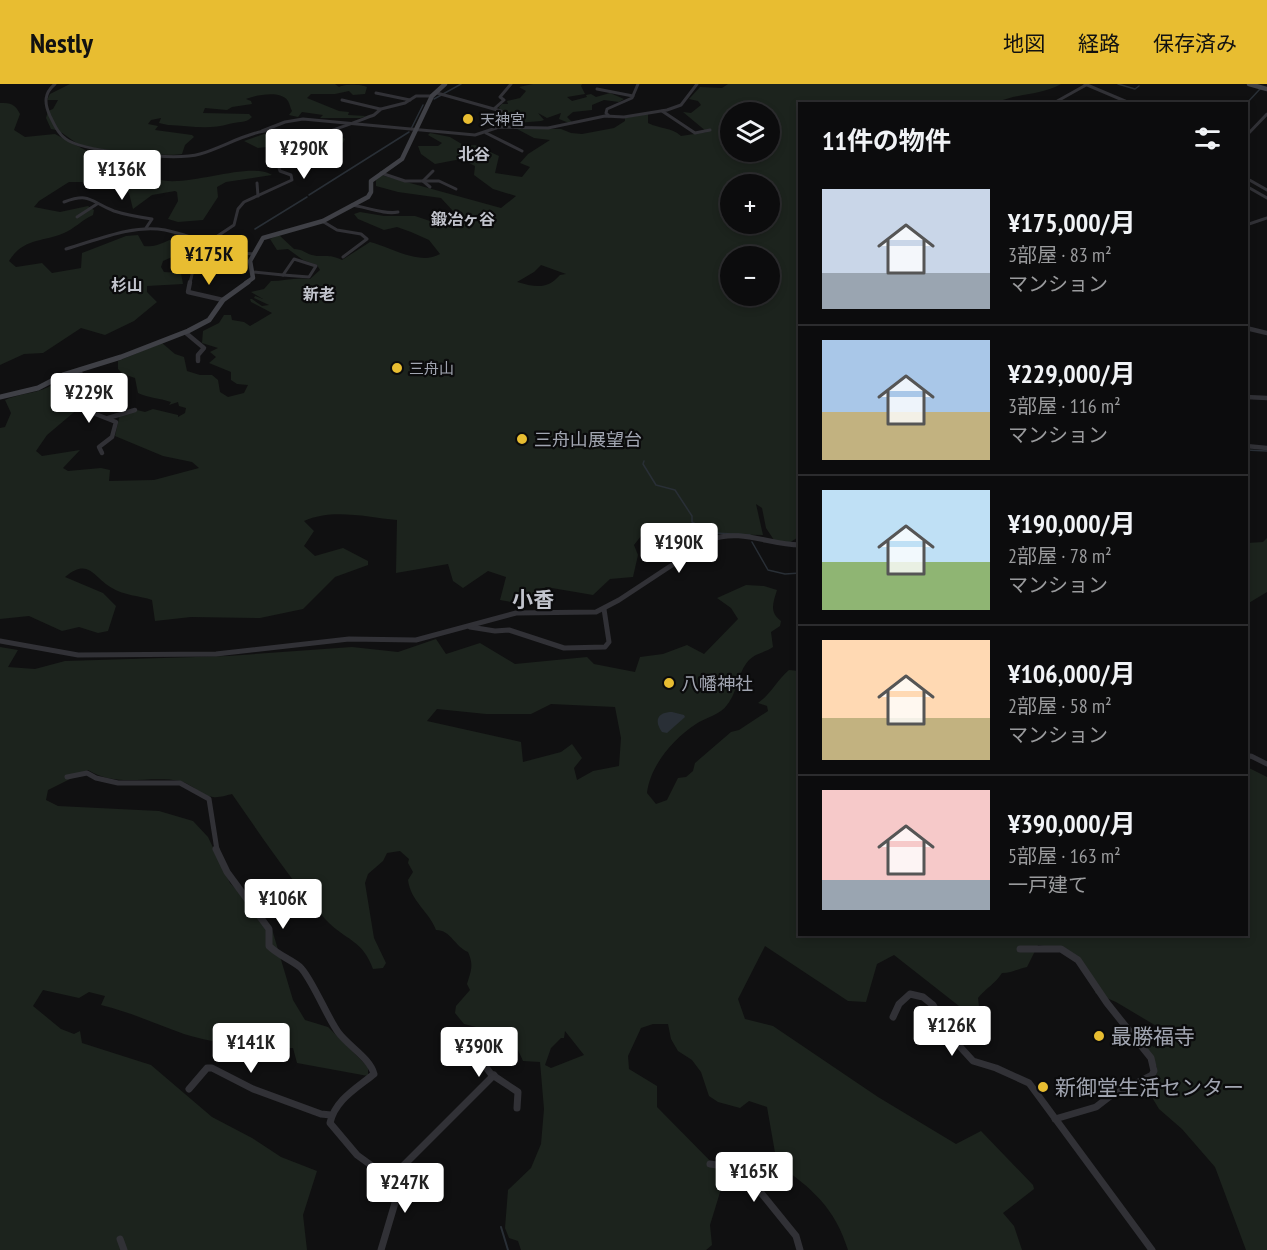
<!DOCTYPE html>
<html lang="ja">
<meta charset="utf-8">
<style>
body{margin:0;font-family:"PT Sans Narrow","Noto Sans JP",sans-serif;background:#1a1a1b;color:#f1f3f6;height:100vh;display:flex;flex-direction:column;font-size:22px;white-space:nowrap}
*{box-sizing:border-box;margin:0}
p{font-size:20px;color:#9a9b9d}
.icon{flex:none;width:33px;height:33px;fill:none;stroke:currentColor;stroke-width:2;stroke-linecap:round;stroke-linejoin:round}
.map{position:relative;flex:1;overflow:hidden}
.side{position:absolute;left:798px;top:18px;width:450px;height:834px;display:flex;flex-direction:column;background:#0c0c0d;border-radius:0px;box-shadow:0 3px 9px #0003,0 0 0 2px #2c2c2e}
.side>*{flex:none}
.buttons{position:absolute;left:720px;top:18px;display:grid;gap:12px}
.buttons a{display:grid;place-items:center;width:60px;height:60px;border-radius:50%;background:#0c0c0d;box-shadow:0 3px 9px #0003,0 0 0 2px #2c2c2e;font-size:30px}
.price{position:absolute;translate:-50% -51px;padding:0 14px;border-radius:6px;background:#fff;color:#222;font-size:20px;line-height:39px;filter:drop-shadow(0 2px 3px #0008)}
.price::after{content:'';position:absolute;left:50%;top:36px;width:18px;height:14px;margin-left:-9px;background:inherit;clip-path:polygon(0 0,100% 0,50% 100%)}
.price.selected{background:#e8bd31;color:#111}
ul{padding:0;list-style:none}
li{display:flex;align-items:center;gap:18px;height:150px;padding:0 24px}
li+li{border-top:2px solid #2c2c2e}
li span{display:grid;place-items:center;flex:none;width:168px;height:120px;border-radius:0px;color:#555}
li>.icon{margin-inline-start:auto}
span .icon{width:72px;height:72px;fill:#fffc;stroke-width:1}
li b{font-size:26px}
h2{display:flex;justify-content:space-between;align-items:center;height:72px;padding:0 24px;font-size:26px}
header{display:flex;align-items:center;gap:36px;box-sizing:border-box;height:84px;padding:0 30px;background:#e8bd31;color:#111}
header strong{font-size:28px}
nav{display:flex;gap:33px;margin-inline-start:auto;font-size:21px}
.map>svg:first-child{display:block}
.green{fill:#1c231d;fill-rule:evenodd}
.water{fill:#292f36}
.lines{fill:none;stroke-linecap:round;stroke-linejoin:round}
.stream-far1{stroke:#292f36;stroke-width:1.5}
.stream{stroke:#292f36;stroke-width:2}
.street-far3{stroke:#313136;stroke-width:3}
.street-far2{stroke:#313136;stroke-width:4.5}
.street-far1{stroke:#313136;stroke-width:5}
.street{stroke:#313136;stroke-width:7}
.secondary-far1{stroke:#3f4046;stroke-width:4.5}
.secondary{stroke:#3f4046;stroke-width:5}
.poi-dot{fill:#e8bd31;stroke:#0b0b0c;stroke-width:2}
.labels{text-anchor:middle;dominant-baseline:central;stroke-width:4.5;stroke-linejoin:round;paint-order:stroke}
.far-poi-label{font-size:15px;fill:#a1a5b1;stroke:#0b0b0c;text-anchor:start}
.far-neighbourhood-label{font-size:16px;font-weight:bold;fill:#c2c4cd;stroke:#0b0b0c}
.poi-label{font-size:18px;fill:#a1a5b1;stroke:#0b0b0c;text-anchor:start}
.quarter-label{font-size:21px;font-weight:bold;fill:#c2c4cd;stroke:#0b0b0c}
.near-poi-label{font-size:21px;fill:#a1a5b1;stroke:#0b0b0c;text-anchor:start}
</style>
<header>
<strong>Nestly</strong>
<nav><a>地図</a><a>経路</a><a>保存済み</a></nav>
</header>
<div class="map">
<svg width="1267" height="1166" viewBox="0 0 1267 1166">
<rect width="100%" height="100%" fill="#101011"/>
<g class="green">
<path d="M70,0H335L339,3C344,0 361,0 367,3L365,10L353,11L349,7L335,10H311L307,14L339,27L349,28L348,31L366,32L361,34H320L323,31L302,28L298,33L289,31L292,27C290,24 290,20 288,17C281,6 256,11 246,15L251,17L252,20L232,23L227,26L205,24L203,29L249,30L252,33C245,40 238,37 229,40C210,46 189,42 168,41L159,39L161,34L151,36L148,40L158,42L155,46L192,51L194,53L185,61L182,70C168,73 92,66 79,60C69,56 63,46 51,45L46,34L48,27L53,25L58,16H47L50,10Z"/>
<polygon points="533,0 582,0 581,2 585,10 567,13 572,17 587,13 586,11 591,10 596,13 610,9 624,15 619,18 604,16 592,21 592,26 573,28 567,33 572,38 569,39 559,35 561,29 547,34 538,29 544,36 541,37 506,40 505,36 502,36 499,23 502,20 508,20 507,17 520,14 526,7 519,3"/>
<path d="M728,0H1061C1042,11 1019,9 998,18L800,20V452L789,459L774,456L766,444L762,424L756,420L763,451L707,450V453C699,457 676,465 669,458C667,455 666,452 664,450L641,452L634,461L638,471L633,493L610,495L593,511L546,503L522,520L500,516L506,493L488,487L463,504L453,497L448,480L396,489L397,436C367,433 332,424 304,437L314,447L304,462L315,472L343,464L368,477V481L335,493L303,525L260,534L191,533L155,537L152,516C141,512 122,511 112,504C93,493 89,473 65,493L103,509L116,522L108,547L98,549L79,543L62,547L29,532L0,535V344L5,343L11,329L5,316C16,311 27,310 38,307C52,303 64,293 79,289L94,309L92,313L47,351L36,367L42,372L80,366L63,384L68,387L101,384L110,386L109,397L154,396L199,384L192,378L163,372L115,352L120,330L137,326L145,328L153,325L178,331V333L185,329L186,324L179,322L178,318L169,321L171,318C159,314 149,314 138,309L135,294L123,290L118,285V277L162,259L175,270L184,273L187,287L200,291H212L218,296L220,308L228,313L244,309L248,301L237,300L231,296V288L209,279L216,273L210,268L218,264L202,259L203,247L219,239L224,231H231L232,236L244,238L250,242L272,229L251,218L250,215H252L262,222L269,221L254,214L255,212L263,215L251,208L264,205L271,197C284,197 295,193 310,195L320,186L317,181L303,176L288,165L277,166L270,155L279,151L294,165C302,165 305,169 312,171C323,174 328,169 342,176L370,158C391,163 419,182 440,170L429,156L411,148L397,143L384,146L358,135L354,130L360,128L384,132H415L442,141L454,133L453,127L441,114L398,108L376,102V96L381,91L501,124L516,112L493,105L474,91L475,82L461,75L435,80L421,70L418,62H438L442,59L428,51L430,49L450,53L465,62L475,61L499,72L495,89L522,93L530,83L520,79L528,70L550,56L534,54L517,45H561L571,49L582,50L614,44L625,37V34L648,30V39C660,45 671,43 681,52L707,48L683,28L691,29L701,21L698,17L689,15L700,3L722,4ZM730,28H770V68H730ZM730,100H770V140H730ZM730,172H770V212H730ZM541,181L566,190L560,191C547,206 535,203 517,198L534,188Z"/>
<path d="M0,19C11,19 15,20 20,30L14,46L25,53L55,50L102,75L140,77L143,73L162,74L146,85C160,117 245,74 272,91L226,98L217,103L218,113L203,136L178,138L168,135L178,117L177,108L175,107L152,111L133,125L129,109L106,98H69L39,117L34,123L60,128L88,122L94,126L93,131C82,136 74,145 64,149C43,158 23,154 9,177L16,183L42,179L52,189L81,184L82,169L126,152L138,151L144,162C166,165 174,143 197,160L195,163L163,177L161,183L164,188L181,189L183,200L147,202V208L157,218L134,237L105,251L81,244L43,269L24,270L0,281Z"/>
<polygon points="272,47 296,57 337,50 345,55 343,59 314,66 308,61 292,60 258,64 244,57"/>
<polygon points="1267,454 1267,508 1247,520 1247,459 1263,458"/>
<path d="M746,501L764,502L777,506C773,519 769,528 781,537L780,542L771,548L773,563C765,569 757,568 749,576C737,589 738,608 727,621C721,630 705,634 696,640C673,655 650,682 647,709L656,720L667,716L678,694L686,693L693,687L695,679L731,648L739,646L768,627L767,622L758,619C771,610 777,596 789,586L799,587L800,850H1246L1247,683L1267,693V1166H1246L1215,1083L1182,1045L1159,1025L1144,1000L1156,991L1157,983L1142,956L1154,963L1160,955L1158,943L1116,918L1095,909L1097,903C1085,872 1069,866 1038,861L1027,883C1017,885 1012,889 1002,889C995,900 986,904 978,914L980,931L973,933L894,871L877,880L866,918L848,917L765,862L738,915L745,935L773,942L878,1013L956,1060L981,1047L1033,1101L1034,1105L1003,1129L1014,1142L1022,1166H848C835,1124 812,1104 777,1080L767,1023L749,1017L740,1024L718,1018L709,1012L701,988L692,976L678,967L671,955L668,940H653L641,944L628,972L629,985L657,1002V1023L725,1092L710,1141L712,1161L706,1166H521L518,1157L509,1154L505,1144L508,1106L531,1084L541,1060L544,1025L540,978L523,977L518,966L505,954L490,957L480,944L464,940L455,929L456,922L470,906L467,900C471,887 474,881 468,868C455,863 451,846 436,846C429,827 411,818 408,796L413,788L408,779L409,775L400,767L387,769L383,777L368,790L365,799L374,854L386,879L383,884L373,885C363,856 345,856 326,836C291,797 262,753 232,710C227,711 219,714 213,713C200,712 193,700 180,697C149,691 116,704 88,686L48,706L46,716L58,722L159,727L193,737L208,753L230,799L271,842L293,916L305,936L328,943L368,983V992L297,979L293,964C257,964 219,961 184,950C156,940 130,928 101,921L105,912L89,908L79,914L43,906L33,922L61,945L74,950L80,947L82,959L151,981L212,1033L252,1054L281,1073L317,1087L303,1131L307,1166H0V563L18,566L8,583L35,585L65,577L228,572L352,563L398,568L436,555L446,570L480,559L515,580L587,573L594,580L635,588L640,573L663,570L687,561L704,570L738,535L731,524L717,514ZM551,620L615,623L621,654L619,682L593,687L577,696L574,684L582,674L572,660L561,668L523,678L521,658L427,637L437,625L486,630H531ZM565,947L584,971L551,984L545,981L551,964L561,954H564Z"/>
</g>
<path class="water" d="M672,628L684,631L685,633L667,649L662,648C654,637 657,628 672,628Z"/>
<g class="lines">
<g class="stream-far1">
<polyline points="1118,0 1135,5 1139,2"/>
<polyline points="434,15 461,0"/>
<polyline points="1246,20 1260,5"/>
<polyline points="411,45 423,21"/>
<polyline points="309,111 409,48"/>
<polyline points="255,145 307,113"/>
<polyline points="1246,366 1267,367"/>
<polyline points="644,377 643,380 656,401 675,406 692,432 692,438 710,449"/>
<polyline points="715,449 750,451"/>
<polyline points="752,458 768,486 785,490 800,489"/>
</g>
<polyline class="stream" points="501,1143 508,1166"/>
<g class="street-far3">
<path d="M55,0C44,9 44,19 50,32C55,42 59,52 69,57C90,68 176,77 200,70C221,64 242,51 264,47C284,43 292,51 309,52C321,52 360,36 374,31L381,25L405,19L416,12H432"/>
<polyline points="1085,0 1132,20"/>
<polyline points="597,5 633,12"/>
<polyline points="376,9 410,16"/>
<polyline points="437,9 501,27 497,38 499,43"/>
<polyline points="342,16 380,25"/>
<polyline points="1052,20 1086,1"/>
<polyline points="495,24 504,16 500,13 511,0"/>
<polyline points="662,27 695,49 710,46"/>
<polyline points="609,32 606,29 607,25 632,14 638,0"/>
<polyline points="262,47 285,38 303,35 475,51 499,43 548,44 605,32 624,33 667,26 681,21 697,0"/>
<polyline points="486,49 522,67"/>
<polyline points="1246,52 1267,30"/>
<polyline points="381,89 405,97 439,97 456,105"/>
<polyline points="1246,94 1267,106"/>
<polyline points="257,99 258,112"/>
<polyline points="1246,102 1267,114"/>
<polyline points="430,103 423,97 433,87"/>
<path d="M64,118C91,108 90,118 114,127C126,131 139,133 152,135L146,144"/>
<path d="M352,121C366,123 385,131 398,128"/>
<polyline points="77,133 97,120"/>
<polyline points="322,137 337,146 361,150 367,155 343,173"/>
<polyline points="1246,141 1267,134"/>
<path d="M66,165C97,156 133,140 165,146C196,152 222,168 254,170"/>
<polygon points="294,175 316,182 309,193 283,191"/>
<polyline points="253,188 283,191"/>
<polyline points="190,199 198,165 234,141 238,125 244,118 292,96 291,91 280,87 279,84 287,76 308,68 302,60 310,52"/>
</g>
<g class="street-far2">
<polyline points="190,198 188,208 223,216"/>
<polyline points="1246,244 1267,249"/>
<polyline points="186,249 204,264 198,271 198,277"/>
<polyline points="79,286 85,300 97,317 93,323 93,329 116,338 112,353 99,363 102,369"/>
<polyline points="1246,313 1267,314"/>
<polyline points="108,334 135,326"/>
<polyline points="1246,362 1267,364"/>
</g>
<g class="street-far1">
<polyline points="470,543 495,547 509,546 564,564 605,563 609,558 604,525"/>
<path d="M0,557L78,571L216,570L349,555L416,556L516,529L596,528L619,516L710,456C741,444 769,461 800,461"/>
<polyline points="1251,672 1267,680"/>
<polyline points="67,693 87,689 96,694 118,699 180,699 209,715 217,766"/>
</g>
<g class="street">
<path d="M216,765L227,788L269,845V862C278,871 290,875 300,883C311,893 327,933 338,948C348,962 370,974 374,990C357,1004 335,1016 330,1039L357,1071L390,1095L395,1110V1119L381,1166"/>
<polyline points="1020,865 1061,865 1078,876 1107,919 1151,974 1154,987 1152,991 1109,1013 1096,1023 1055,1035"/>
<polyline points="893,933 899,920 910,910 923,913 933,921 953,955 973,977 996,984 1029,999 1152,1166"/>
<polyline points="485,968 480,975 491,990 518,1008 517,1024"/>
<polyline points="189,1005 207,984 212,984 253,1005 321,1030 331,1031"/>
<polyline points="710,1080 737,1084 745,1089 796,1152 800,1166"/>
<polyline points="390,1095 494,991"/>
<polyline points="120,1155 124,1166"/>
</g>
<g class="secondary-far1">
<polyline points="1249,0 1267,5"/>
<polyline points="246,199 253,194 250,177 263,154 323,137 368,113 371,108 371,97 402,75 432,12 445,0"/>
</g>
<polyline class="secondary" points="0,313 38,304 63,291 121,273 188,247 209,236 223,216 248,198"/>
</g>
<g class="poi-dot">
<circle cx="468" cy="35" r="6"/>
<circle cx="397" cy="284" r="6"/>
<circle cx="522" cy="355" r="6"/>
<circle cx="669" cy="599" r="6"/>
<circle cx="1099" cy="952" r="6"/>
<circle cx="1043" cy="1003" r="6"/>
</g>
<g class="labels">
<g class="far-poi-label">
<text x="480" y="35">天神宮</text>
<text x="409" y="284">三舟山</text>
</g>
<g class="far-neighbourhood-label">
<text x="474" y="70">北谷</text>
<text x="463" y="135">鍛冶ヶ谷</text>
<text x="127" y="201">杉山</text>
<text x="319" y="210">新老</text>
</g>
<g class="poi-label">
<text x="534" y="355">三舟山展望台</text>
<text x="681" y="599">八幡神社</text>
</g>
<g class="quarter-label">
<text x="533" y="515">小香</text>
</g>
<g class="near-poi-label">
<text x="1111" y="952">最勝福寺</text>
<text x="1055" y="1003">新御堂生活センター</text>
</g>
</g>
</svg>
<div class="buttons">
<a><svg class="icon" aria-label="layers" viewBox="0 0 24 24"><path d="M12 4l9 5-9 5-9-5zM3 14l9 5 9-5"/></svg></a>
<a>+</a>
<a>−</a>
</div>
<b class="price" style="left:304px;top:96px">¥290K</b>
<b class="price" style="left:122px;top:117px">¥136K</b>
<b class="price selected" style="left:209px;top:202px">¥175K</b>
<b class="price" style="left:89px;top:340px">¥229K</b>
<b class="price" style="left:679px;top:490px">¥190K</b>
<b class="price" style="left:283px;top:846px">¥106K</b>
<b class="price" style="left:952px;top:973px">¥126K</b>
<b class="price" style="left:251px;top:990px">¥141K</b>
<b class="price" style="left:479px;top:994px">¥390K</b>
<b class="price" style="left:754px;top:1119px">¥165K</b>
<b class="price" style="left:405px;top:1130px">¥247K</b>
<section class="side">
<h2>11件の物件<svg class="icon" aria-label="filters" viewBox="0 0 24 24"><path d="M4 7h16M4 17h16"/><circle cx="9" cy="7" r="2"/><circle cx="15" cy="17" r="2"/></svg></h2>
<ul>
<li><span style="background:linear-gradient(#c9d6e8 70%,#9aa5b1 0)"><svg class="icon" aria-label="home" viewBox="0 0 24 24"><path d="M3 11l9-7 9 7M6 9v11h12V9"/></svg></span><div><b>¥175,000/月</b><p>3部屋 · 83 m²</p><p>マンション</p></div></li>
<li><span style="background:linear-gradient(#a9c7e8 60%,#c2b280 0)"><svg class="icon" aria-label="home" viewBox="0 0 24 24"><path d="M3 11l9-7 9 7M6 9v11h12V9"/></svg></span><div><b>¥229,000/月</b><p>3部屋 · 116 m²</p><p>マンション</p></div></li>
<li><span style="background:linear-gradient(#bfe0f5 60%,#8fb573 0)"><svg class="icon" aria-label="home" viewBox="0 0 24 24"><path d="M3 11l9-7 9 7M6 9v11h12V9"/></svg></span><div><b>¥190,000/月</b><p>2部屋 · 78 m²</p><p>マンション</p></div></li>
<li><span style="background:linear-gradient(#ffd9b3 65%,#c2b280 0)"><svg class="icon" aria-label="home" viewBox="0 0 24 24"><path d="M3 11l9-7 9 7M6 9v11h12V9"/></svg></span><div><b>¥106,000/月</b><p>2部屋 · 58 m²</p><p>マンション</p></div></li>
<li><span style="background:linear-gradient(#f6c9c9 75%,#9aa5b1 0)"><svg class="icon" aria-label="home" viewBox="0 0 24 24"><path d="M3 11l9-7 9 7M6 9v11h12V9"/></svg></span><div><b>¥390,000/月</b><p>5部屋 · 163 m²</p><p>一戸建て</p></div></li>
</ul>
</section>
</div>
